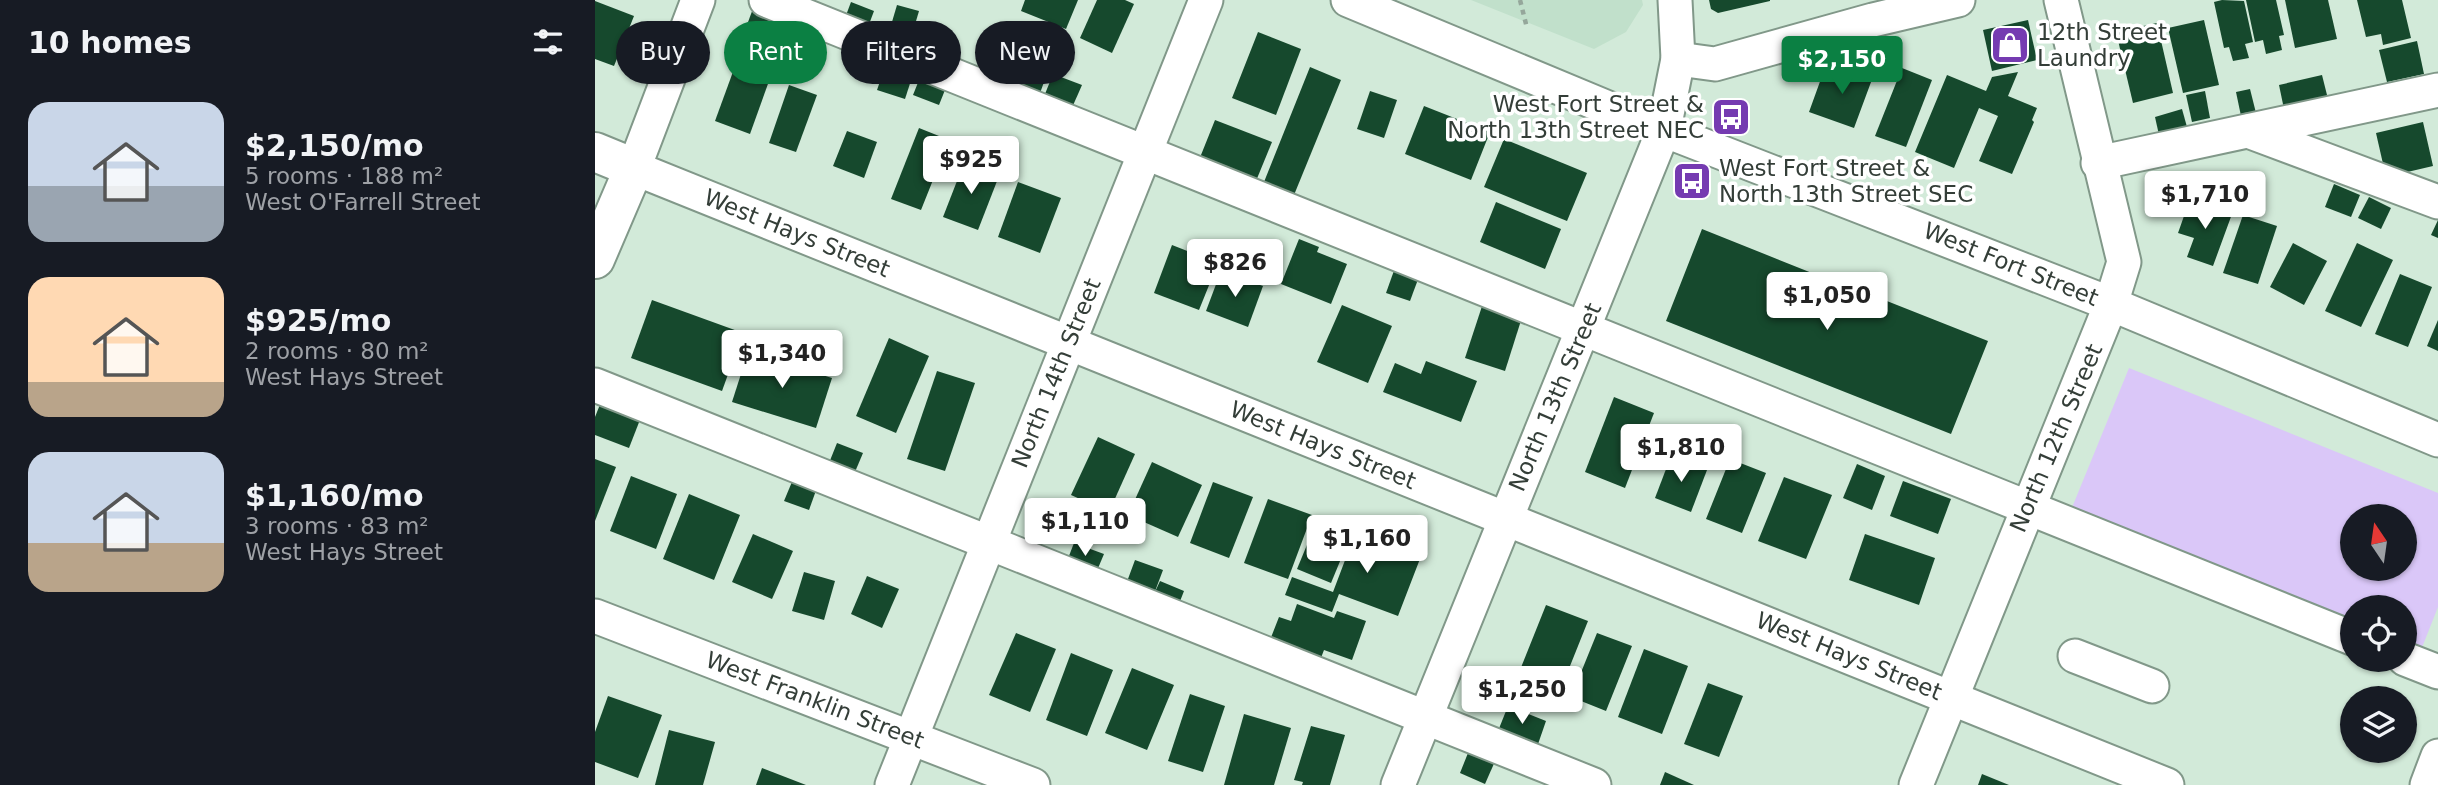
<!DOCTYPE html>
<meta charset="utf-8">
<style>
body{margin:0;font-family:"DejaVu Sans",sans-serif;background:#20242c;color:#f1f3f6;height:100vh;display:flex;flex-direction:column;font-size:26px;white-space:nowrap}
*{box-sizing:border-box;margin:0}
p{font-size:23px;color:#9ea1a6}
.icon{flex:none;width:38px;height:38px;fill:none;stroke:currentColor;stroke-width:2;stroke-linecap:round;stroke-linejoin:round}
.map{position:relative;flex:1;overflow:hidden}
.sheet{display:flex;flex-direction:column;background:#171b24;width:595px}
.sheet>*{flex:none}
.hud{position:absolute;left:21px;top:21px;width:665px;height:63px;display:flex;gap:14px}
.needle{width:46px;rotate:347deg}
.buttons{position:absolute;left:1745px;top:504px;display:grid;gap:14px}
.buttons a{display:grid;place-items:center;width:77px;height:77px;border-radius:50%;background:#171b24;box-shadow:0 2px 5px #0004;font-size:35px}
.price{position:absolute;translate:-50% -60px;padding:0 16px;border-radius:7px;background:#fff;color:#222;font-size:23px;line-height:46px;filter:drop-shadow(0 2px 4px #0008)}
.price::after{content:'';position:absolute;left:50%;top:42px;width:21px;height:16px;margin-left:-10px;background:inherit;clip-path:polygon(0 0,100% 0,50% 100%)}
.price.current{background:#0b8043;color:#fff}
ul{padding:0;list-style:none}
li{display:flex;align-items:center;gap:21px;height:175px;padding:0 28px}
li span{display:grid;place-items:center;flex:none;width:196px;height:140px;border-radius:21px;color:#555}
li>.icon{margin-inline-start:auto}
span .icon{width:84px;height:84px;fill:#fffc;stroke-width:1}
li b{font-size:30px}
h2{display:flex;justify-content:space-between;align-items:center;height:84px;padding:0 28px;font-size:30px}
.tag{padding:0 24px;border-radius:32px;background:#171b24;box-shadow:0 2px 5px #0004;font-size:24px;line-height:63px}
.tag.current{background:#0b8043;color:#fff}
main{display:flex;flex:1;min-height:0}
.map>svg:first-child{display:block}
.built{fill:#c1e0cb}
.green{fill:#dac7f8;fill-rule:evenodd}
.building{fill:#16492d}
.lines{fill:none;stroke-linecap:round;stroke-linejoin:round}
.minor-casing{stroke:#819889;stroke-width:37}
.major-casing{stroke:#819889;stroke-width:42}
.path{stroke:#95a79b;stroke-width:4.5;stroke-dasharray:5 5;stroke-linecap:butt}
.minor{stroke:#fff;stroke-width:33}
.major{stroke:#fff;stroke-width:38}
.labels{text-anchor:middle;dominant-baseline:central;stroke-width:7;stroke-linejoin:round;paint-order:stroke}
.poi-label{font-size:23px;fill:#343e38;stroke:#fff;text-anchor:start}
.street-label{font-size:23px;fill:#343e38;stroke:#fff}
</style>
<main>
<section class="sheet">
<h2>10 homes<svg class="icon" aria-label="filters" viewBox="0 0 24 24"><path d="M4 7h16M4 17h16"/><circle cx="9" cy="7" r="2"/><circle cx="15" cy="17" r="2"/></svg></h2>
<ul>
<li><span style="background:linear-gradient(#c9d6e8 60%,#9aa5b1 0)"><svg class="icon" aria-label="home" viewBox="0 0 24 24"><path d="M3 11l9-7 9 7M6 9v11h12V9"/></svg></span><div><b>$2,150/mo</b><p>5 rooms · 188 m²</p><p>West O'Farrell Street</p></div></li>
<li><span style="background:linear-gradient(#ffd9b3 75%,#b9a48a 0)"><svg class="icon" aria-label="home" viewBox="0 0 24 24"><path d="M3 11l9-7 9 7M6 9v11h12V9"/></svg></span><div><b>$925/mo</b><p>2 rooms · 80 m²</p><p>West Hays Street</p></div></li>
<li><span style="background:linear-gradient(#c9d6e8 65%,#b9a48a 0)"><svg class="icon" aria-label="home" viewBox="0 0 24 24"><path d="M3 11l9-7 9 7M6 9v11h12V9"/></svg></span><div><b>$1,160/mo</b><p>3 rooms · 83 m²</p><p>West Hays Street</p></div></li>
</ul>
</section>
<div class="map">
<svg width="1843" height="785" viewBox="0 0 1843 785">
<rect width="100%" height="100%" fill="#d2ead9"/>
<polygon class="built" points="876,0 1047,0 1048,5 1031,32 999,49"/>
<path class="green" d="M1534,368L1843,493V607L1826,650L1810,643V607H1757V622L1476,510ZM1757,516H1810V569H1757Z"/>
<g class="building">
<polygon points="430,0 483,0 471,29 426,11"/>
<polygon points="502,0 530,0 539,4 517,53 485,38"/>
<polygon points="1114,0 1175,0 1175,1 1123,13 1116,9"/>
<polygon points="1627,0 1649,1 1658,42 1650,44 1654,58 1638,61 1634,47 1629,48 1619,2"/>
<polygon points="1651,0 1681,0 1689,35 1684,36 1687,50 1671,54 1668,40 1660,42"/>
<polygon points="1690,0 1733,0 1742,39 1700,48"/>
<polygon points="1762,0 1807,0 1816,38 1788,45 1786,34 1771,37"/>
<polygon points="0,1 39,16 19,66 0,59"/>
<polygon points="256,2 279,11 273,27 250,18"/>
<polygon points="302,5 324,11 316,38 294,32"/>
<polygon points="159,6 194,18 176,70 140,57"/>
<polygon points="1433,20 1442,60 1397,71 1388,30"/>
<polygon points="1609,20 1624,85 1588,93 1573,28"/>
<polygon points="211,21 234,29 228,47 205,38"/>
<polygon points="1562,23 1578,93 1538,103 1521,32"/>
<polygon points="663,32 706,49 681,115 637,98"/>
<polygon points="1822,41 1829,74 1792,82 1784,50"/>
<polygon points="425,57 454,68 444,96 415,85"/>
<polygon points="293,58 320,68 310,99 282,90"/>
<polygon points="715,67 746,80 699,195 669,182"/>
<polygon points="1238,68 1257,75 1260,68 1279,74 1259,128 1214,112 1227,76 1234,78"/>
<polygon points="1307,68 1337,80 1311,147 1280,136"/>
<polygon points="139,69 174,81 155,134 120,121"/>
<polygon points="328,70 354,80 344,105 318,95"/>
<polygon points="1423,72 1413,96 1442,108 1437,120 1439,122 1417,174 1384,161 1403,116 1384,108 1359,168 1320,152 1352,75 1391,91 1397,77"/>
<polygon points="458,74 487,85 476,110 448,99"/>
<polygon points="1727,75 1733,99 1689,109 1684,85"/>
<polygon points="194,85 222,95 201,152 174,143"/>
<polygon points="1655,89 1661,113 1646,116 1641,92"/>
<polygon points="775,91 802,100 789,138 762,129"/>
<polygon points="1610,91 1615,118 1597,122 1591,95"/>
<polygon points="829,106 895,132 876,180 810,154"/>
<polygon points="1587,109 1592,127 1564,135 1560,117"/>
<polygon points="620,120 677,142 661,181 604,160"/>
<polygon points="1828,122 1838,166 1791,177 1781,133"/>
<polygon points="324,128 354,140 326,210 296,199"/>
<polygon points="252,131 282,142 269,178 238,166"/>
<polygon points="909,139 992,173 972,221 889,187"/>
<polygon points="369,163 404,176 383,230 348,217"/>
<polygon points="423,182 466,198 445,253 403,237"/>
<polygon points="1739,184 1765,195 1756,217 1730,207"/>
<polygon points="1774,197 1796,208 1786,229 1763,218"/>
<polygon points="1595,199 1637,214 1618,266 1592,257 1599,238 1583,233"/>
<polygon points="901,202 966,229 950,269 885,242"/>
<polygon points="1648,215 1682,226 1663,284 1628,273"/>
<polygon points="1843,220 1843,238 1836,235"/>
<polygon points="1107,229 1237,281 1233,291 1254,300 1259,288 1393,341 1356,434 1071,321"/>
<polygon points="704,239 724,247 722,252 752,264 736,304 686,284"/>
<polygon points="1698,243 1732,261 1709,305 1675,287"/>
<polygon points="1762,243 1798,260 1766,327 1730,311"/>
<polygon points="577,245 623,263 604,310 559,293"/>
<polygon points="801,265 825,274 815,301 791,293"/>
<polygon points="626,271 668,286 653,327 611,311"/>
<polygon points="1805,274 1837,287 1813,347 1780,334"/>
<polygon points="890,297 929,311 910,371 870,358"/>
<polygon points="57,300 148,333 127,391 36,358"/>
<polygon points="747,305 797,326 773,383 722,362"/>
<polygon points="1843,320 1843,351 1832,346"/>
<polygon points="294,338 334,356 301,433 261,416"/>
<polygon points="153,352 237,378 221,428 137,402"/>
<polygon points="831,361 882,381 866,422 788,392 800,363 826,374"/>
<polygon points="342,371 380,383 350,471 312,459"/>
<polygon points="8,397 48,412 34,448 0,435 0,417"/>
<polygon points="1019,397 1059,413 1030,488 990,472"/>
<polygon points="503,437 540,454 514,512 476,495"/>
<polygon points="242,443 268,453 257,479 232,468"/>
<polygon points="1076,456 1112,470 1096,512 1060,498"/>
<polygon points="0,459 21,467 0,521"/>
<polygon points="1135,459 1171,473 1147,533 1111,519"/>
<polygon points="557,462 607,485 583,537 533,515"/>
<polygon points="1262,464 1290,476 1277,510 1248,498"/>
<polygon points="36,476 82,494 61,549 15,531"/>
<polygon points="199,477 223,485 214,510 189,501"/>
<polygon points="1189,477 1237,495 1211,559 1163,541"/>
<polygon points="1308,481 1356,499 1343,534 1295,516"/>
<polygon points="618,482 658,497 634,558 595,543"/>
<polygon points="94,494 145,515 119,580 68,559"/>
<polygon points="673,499 717,515 693,579 649,563"/>
<polygon points="763,526 828,551 803,616 744,594 737,612 690,595 697,577 738,592"/>
<polygon points="158,534 198,551 177,599 137,582"/>
<polygon points="1270,534 1340,558 1324,605 1254,580"/>
<polygon points="714,540 748,554 736,583 702,569"/>
<polygon points="479,543 509,554 501,573 472,561"/>
<polygon points="540,560 568,570 559,594 565,581 589,591 582,609 530,587"/>
<polygon points="209,572 240,581 229,620 197,611"/>
<polygon points="272,576 304,589 287,628 256,614"/>
<polygon points="702,604 739,618 742,611 771,621 757,660 729,650 724,663 673,645 684,617 696,621"/>
<polygon points="951,605 993,621 967,686 925,670"/>
<polygon points="421,633 461,649 435,712 394,695"/>
<polygon points="1002,633 1037,646 1011,711 976,697"/>
<polygon points="1049,649 1093,666 1067,734 1023,717"/>
<polygon points="476,653 518,670 492,736 451,720"/>
<polygon points="537,668 579,685 552,750 510,733"/>
<polygon points="1113,683 1148,696 1124,757 1089,744"/>
<polygon points="595,694 630,706 608,772 573,761"/>
<polygon points="13,696 67,715 43,778 0,762 0,732"/>
<polygon points="913,706 951,721 942,747 903,731"/>
<polygon points="649,714 696,728 679,785 629,785"/>
<polygon points="716,726 750,735 735,785 707,785 708,782 699,780"/>
<polygon points="74,730 120,742 108,785 60,785"/>
<polygon points="875,748 901,759 890,784 865,773"/>
<polygon points="167,768 211,785 161,785"/>
<polygon points="1070,772 1099,785 1065,785"/>
<polygon points="1387,774 1414,785 1383,785"/>
</g>
<g class="lines">
<defs>
<g id="minor">
<polyline points="103,0 39,168 1572,785"/>
<polyline points="171,0 1757,638"/>
<polyline points="753,0 1025,113 1516,304 1843,440"/>
<polyline points="1083,59 1120,64 1278,20 1363,0"/>
<polyline points="1653,131 1843,202"/>
<polyline points="1503,163 1843,90"/>
<polyline points="0,385 999,785"/>
<polyline points="0,616 438,785"/>
<polyline points="1480,656 1557,686"/>
<polyline points="1810,659 1843,672"/>
<polyline points="297,785 611,0"/>
<polyline points="803,785 1069,129 1083,59 1080,0"/>
<polyline points="1321,785 1516,304 1529,262 1466,0"/>
<polyline points="1832,785 1843,756"/>
</g>
<polyline id="major" points="0,152 39,168 0,259"/>
</defs>
<use href="#minor" class="minor-casing"/>
<use href="#major" class="major-casing"/>
<polyline class="path" points="925,0 932,28"/>
<use href="#minor" class="minor"/>
<use href="#major" class="major"/>
</g>
<defs>
<symbol id="shop-square" viewBox="-11 -11 22 22"><rect x="-9" y="-9" width="18" height="18" rx="4" fill="#753bb1" stroke="#fff"/><path d="M-5-2.5h2.3a2.7 3.5 0 0 1 5.4 0H5L5.5 6h-11ZM-1.5-2.5h3a1.5 2.3 0 0 0-3 0Z" fill="#fff"/></symbol>
<symbol id="bus-square" viewBox="-11 -11 22 22"><rect x="-9" y="-9" width="18" height="18" rx="4" fill="#753bb1" stroke="#fff"/><path d="M-5-6H5V4H4V6H2V4H-2V6H-4V4H-5ZM-3.5-4V0h7V-4ZM-3.5 1.2v1.5H-2V1.2ZM2 1.2v1.5H3.5V1.2Z" fill="#fff"/></symbol>
</defs>
<g fill-rule="evenodd">
<use href="#shop-square" x="1393" y="23" width="44" height="44"/>
<use href="#bus-square" x="1114" y="95" width="44" height="44"/>
<use href="#bus-square" x="1075" y="159" width="44" height="44"/>
</g>
<g class="labels">
<g class="poi-label">
<text x="1442" y="32">12th Street<tspan x="1442" dy="26">Laundry</tspan></text>
<text x="1109" y="104" text-anchor="end">West Fort Street &amp;<tspan x="1109" dy="26">North 13th Street NEC</tspan></text>
<text x="1124" y="168">West Fort Street &amp;<tspan x="1124" dy="26">North 13th Street SEC</tspan></text>
</g>
<g class="street-label">
<text transform="translate(202 233) rotate(22)">West Hays Street</text>
<text transform="translate(1416 264) rotate(22)">West Fort Street</text>
<text transform="translate(461 373) rotate(-68)">North 14th Street</text>
<text transform="translate(960 397) rotate(-67)">North 13th Street</text>
<text transform="translate(1461 438) rotate(-67)">North 12th Street</text>
<text transform="translate(728 445) rotate(22)">West Hays Street</text>
<text transform="translate(1254 656) rotate(22)">West Hays Street</text>
<text transform="translate(220 700) rotate(21)">West Franklin Street</text>
</g>
</g>
</svg>
<div class="buttons">
<a><svg class="needle" viewBox="-14 -14 28 28"><path d="M0-13l5 13h-10z" fill="#e53935"/><path d="M0 13l5-13h-10z" fill="#9ea1a6"/></svg></a>
<a><svg class="icon" aria-label="locate" viewBox="0 0 24 24"><circle cx="12" cy="12" r="6"/><path d="M12 2v4M12 18v4M2 12h4M18 12h4"/></svg></a>
<a><svg class="icon" aria-label="layers" viewBox="0 0 24 24"><path d="M12 4l9 5-9 5-9-5zM3 14l9 5 9-5"/></svg></a>
</div>
<b class="price current" style="left:1247px;top:96px">$2,150</b>
<b class="price" style="left:376px;top:196px">$925</b>
<b class="price" style="left:1610px;top:231px">$1,710</b>
<b class="price" style="left:640px;top:299px">$826</b>
<b class="price" style="left:1232px;top:332px">$1,050</b>
<b class="price" style="left:187px;top:390px">$1,340</b>
<b class="price" style="left:1086px;top:484px">$1,810</b>
<b class="price" style="left:490px;top:558px">$1,110</b>
<b class="price" style="left:772px;top:575px">$1,160</b>
<b class="price" style="left:927px;top:726px">$1,250</b>
<div class="hud">
<a class="tag">Buy</a>
<a class="tag current">Rent</a>
<a class="tag">Filters</a>
<a class="tag">New</a>
</div>
</div>
</main>
